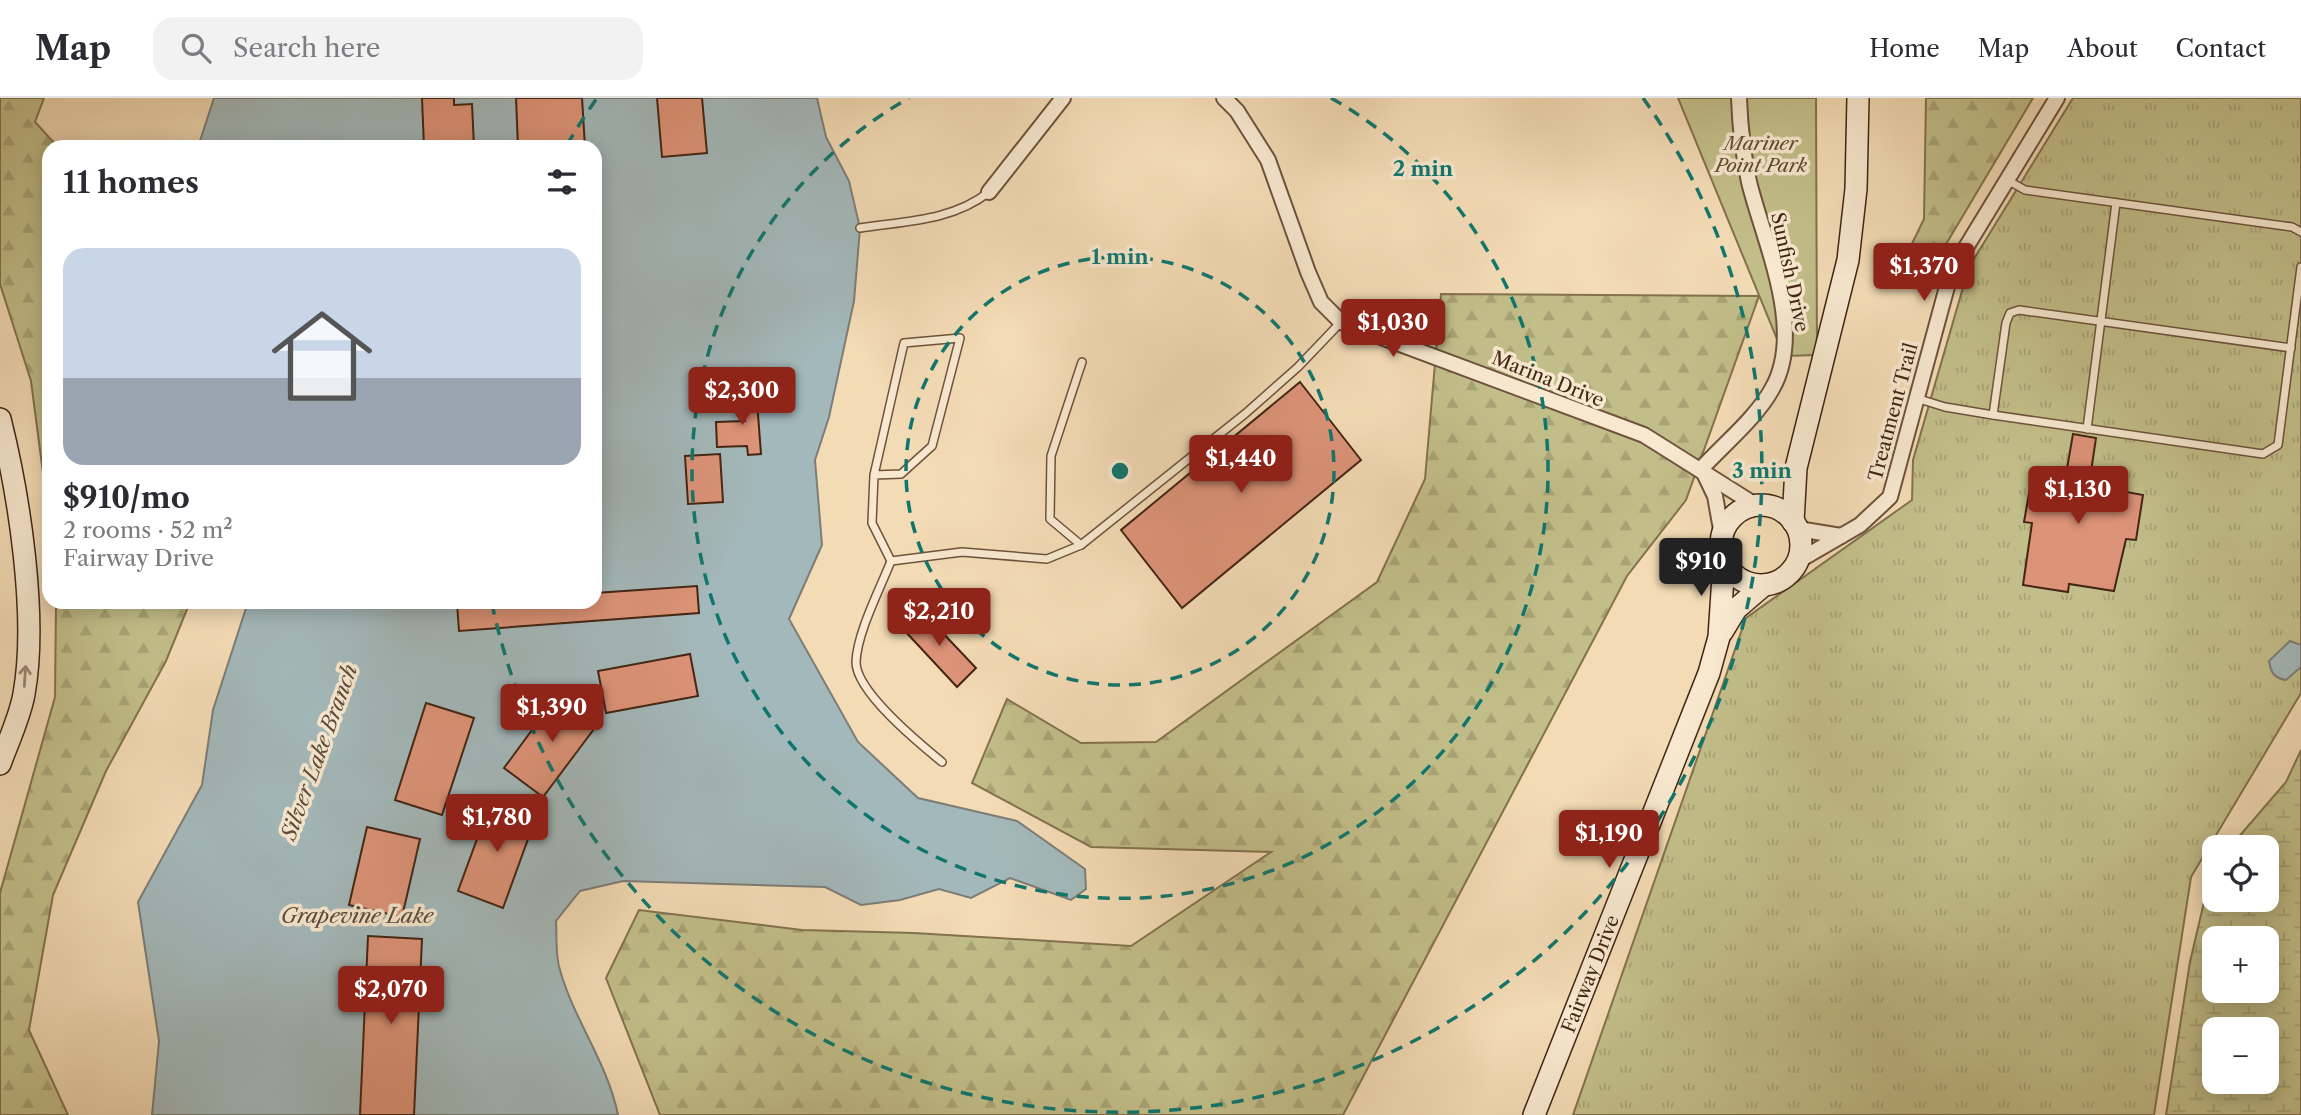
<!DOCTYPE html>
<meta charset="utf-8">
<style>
body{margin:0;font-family:"Libre Caslon Text",serif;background:#f2f2f3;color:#2b2b33;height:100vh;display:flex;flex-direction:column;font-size:26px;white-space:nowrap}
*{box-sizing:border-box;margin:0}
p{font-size:23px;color:#7c7c81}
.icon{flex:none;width:38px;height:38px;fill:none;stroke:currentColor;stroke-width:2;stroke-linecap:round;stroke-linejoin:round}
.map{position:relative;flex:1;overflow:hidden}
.drawer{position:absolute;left:42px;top:42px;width:560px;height:469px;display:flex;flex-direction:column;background:#fff;border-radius:21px;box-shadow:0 4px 18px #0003}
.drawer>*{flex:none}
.buttons{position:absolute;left:2202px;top:737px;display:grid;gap:14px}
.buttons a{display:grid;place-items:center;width:77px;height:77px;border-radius:14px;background:#fff;box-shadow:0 4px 18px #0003;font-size:35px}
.price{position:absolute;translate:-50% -60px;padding:0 16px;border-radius:7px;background:#8f2418;color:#fff;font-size:23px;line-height:46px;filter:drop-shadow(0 2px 4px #0008)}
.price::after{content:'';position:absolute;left:50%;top:42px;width:21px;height:16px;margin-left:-10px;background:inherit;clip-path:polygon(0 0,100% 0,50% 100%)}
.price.selected{background:#222;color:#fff}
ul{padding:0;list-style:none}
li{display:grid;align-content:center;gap:14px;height:371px;padding:0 21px}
li span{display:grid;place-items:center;height:217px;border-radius:21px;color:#555}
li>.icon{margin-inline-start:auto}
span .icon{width:126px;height:126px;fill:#fffc;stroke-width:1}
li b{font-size:30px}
h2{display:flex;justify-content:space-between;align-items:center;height:84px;padding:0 21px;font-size:30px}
header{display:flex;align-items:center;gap:42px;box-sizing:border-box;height:98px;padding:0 35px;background:#fff;border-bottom:2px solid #e1e1e2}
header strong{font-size:33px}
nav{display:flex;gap:38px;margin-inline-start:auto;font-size:24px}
.search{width:490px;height:63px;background:#f2f2f3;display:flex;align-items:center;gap:18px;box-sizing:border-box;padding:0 24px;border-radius:21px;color:#7c7c81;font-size:26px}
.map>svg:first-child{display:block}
.grass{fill:url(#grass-tufts);stroke:#82724e;stroke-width:2}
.forest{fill:url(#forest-firs);stroke:#82724e;stroke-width:2}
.wetland{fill:url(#wetland-marsh);stroke:#82724e;stroke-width:2;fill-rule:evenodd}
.park{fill:#c2be89;stroke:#82724e;stroke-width:2}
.water{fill:#a3b8ba;stroke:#7d7d77;stroke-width:2}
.building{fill:#dd9378;stroke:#432513;stroke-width:2}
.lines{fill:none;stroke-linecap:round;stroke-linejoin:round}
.lane-casing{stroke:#6f523c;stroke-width:10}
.street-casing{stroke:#6f523c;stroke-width:18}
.secondary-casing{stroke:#432513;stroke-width:24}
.lane{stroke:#f7e8cf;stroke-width:7}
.street{stroke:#f7e8cf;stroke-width:14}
.secondary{stroke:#f7e8cf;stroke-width:21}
.oneway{stroke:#9d8671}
.ring{fill:none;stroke:#0f766e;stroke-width:3.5;stroke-dasharray:12 9}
.labels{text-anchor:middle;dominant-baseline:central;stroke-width:7;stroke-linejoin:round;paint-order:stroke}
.park-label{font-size:19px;font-style:italic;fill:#634b30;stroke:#f7e8cf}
.street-label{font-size:19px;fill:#432513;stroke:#f7e8cf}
.water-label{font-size:21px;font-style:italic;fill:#5b4a3d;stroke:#f7e8cf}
.centre{fill:#0f766e;stroke:#f7e8cf;stroke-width:3.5}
.ring-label{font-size:21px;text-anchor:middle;font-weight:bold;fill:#0f766e;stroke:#f7e8cf;stroke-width:7;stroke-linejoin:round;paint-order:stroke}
</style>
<header>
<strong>Map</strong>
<div class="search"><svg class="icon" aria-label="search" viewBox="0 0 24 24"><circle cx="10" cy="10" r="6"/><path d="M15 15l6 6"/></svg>Search here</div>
<nav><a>Home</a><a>Map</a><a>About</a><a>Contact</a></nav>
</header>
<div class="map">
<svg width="2301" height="1017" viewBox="0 0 2301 1017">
<defs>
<pattern id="grass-tufts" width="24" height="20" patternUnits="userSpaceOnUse" patternTransform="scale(1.75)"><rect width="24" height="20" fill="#c2be89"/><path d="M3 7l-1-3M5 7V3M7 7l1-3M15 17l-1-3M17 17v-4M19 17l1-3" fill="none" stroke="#a8a375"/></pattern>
<pattern id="forest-firs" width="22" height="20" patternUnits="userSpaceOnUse" patternTransform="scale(1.75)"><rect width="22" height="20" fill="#c2be89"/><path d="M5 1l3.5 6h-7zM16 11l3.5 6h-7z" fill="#a8a375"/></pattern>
<pattern id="wetland-marsh" width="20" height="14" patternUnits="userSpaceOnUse" patternTransform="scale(1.75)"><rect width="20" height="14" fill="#c2be89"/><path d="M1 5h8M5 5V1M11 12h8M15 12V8" fill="none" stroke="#a8a375"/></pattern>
</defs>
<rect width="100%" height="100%" fill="#f3dbb5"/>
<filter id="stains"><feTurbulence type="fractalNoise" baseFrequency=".00286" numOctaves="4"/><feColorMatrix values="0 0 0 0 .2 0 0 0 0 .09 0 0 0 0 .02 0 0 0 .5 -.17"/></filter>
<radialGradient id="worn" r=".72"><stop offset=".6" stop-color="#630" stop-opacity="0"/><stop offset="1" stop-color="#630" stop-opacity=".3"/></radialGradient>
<polygon class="grass" points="2073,0 2301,0 2301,595 2191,779 2154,1017 1573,1017 1746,520 1912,402 1913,362 1969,169"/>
<g class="forest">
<polygon points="0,0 44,0 35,24 58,49 49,49 49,421 31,283 0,186"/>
<polygon points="1926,0 2033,0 1936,163 1904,162 1924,121"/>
<polygon points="1441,196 1759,198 1686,402 1627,478 1343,1017 660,1017 606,880 639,812 802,832 914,835 1131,848 1271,754 1091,749 972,685 1007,601 1081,645 1156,644 1377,484 1425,381"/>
<polygon points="56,504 190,504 166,563 106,673 53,797 29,932 68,1017 0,1017 0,795 55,599"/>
</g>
<path class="wetland" d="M2301,652V1017H2166L2190,864L2212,770L2214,802H2266V749H2230L2286,684ZM2214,840H2266V892H2214ZM2214,931H2266V984H2214Z"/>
<polygon class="park" points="1678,0 1816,0 1817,257 1784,258"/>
<g class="water">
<path d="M214,0H817L826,39L849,83L860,130L854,203L829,319L815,362L822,447L789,521L858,644L918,700L1017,723L1085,771L1086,791L1071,802L1010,780L971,800L939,791L900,802L861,807L825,789L623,783L580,793L556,823C557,839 555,857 560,872C574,922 608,966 618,1017H152L159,943L138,804L202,687L213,612L248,504H595V49H198Z"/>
<path d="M2290,543L2301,547V569L2286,582C2274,580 2271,575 2269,563Z"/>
</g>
<g class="building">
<polygon points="422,0 454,0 454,7 472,6 474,49 424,49"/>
<polygon points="516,0 582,0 585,49 518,49"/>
<polygon points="657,0 702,0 707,55 662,59"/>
<polygon points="1300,284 1361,362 1182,510 1121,432"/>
<polygon points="742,290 756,290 761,356 748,357 747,348 717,349 716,324 745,323"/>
<polygon points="2073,336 2096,340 2089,387 2143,397 2136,442 2126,441 2114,493 2069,486 2068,494 2023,487 2032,425 2024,424 2030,390 2037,391 2040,372 2066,376"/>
<polygon points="720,356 723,404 688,406 685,358"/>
<polygon points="697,488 699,515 459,533 457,505 595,504 595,495"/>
<polygon points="920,511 976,570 957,589 903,531"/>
<polygon points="690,556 698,598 606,615 598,573"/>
<polygon points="560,594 600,623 543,699 504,670"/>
<polygon points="426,605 474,620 442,717 395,702"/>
<polygon points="491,703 536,719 503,810 458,793"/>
<polygon points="367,729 420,741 402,819 349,807"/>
<polygon points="368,838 422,841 414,1017 360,1017"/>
</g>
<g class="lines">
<defs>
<g id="lane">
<polyline points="2007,82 2025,92 2292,129 2301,134"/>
<path d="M860,130C906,123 952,123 989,94"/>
<polyline points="1916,300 1945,309 1993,317 2263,356 2278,347 2301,169"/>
<polyline points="1993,317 2006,225 2010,215 2019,212 2291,250"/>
<polyline points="2087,331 2116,105"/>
<polyline points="874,377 901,376 932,348 960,240 904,245 874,377 872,425 891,463"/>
<polyline points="1081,447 1050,421 1051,358 1082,264"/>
<path d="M942,664C920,646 856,594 856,564C857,535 880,491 891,463L962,454L1047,461L1081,447L1246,315L1298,269L1341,224"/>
</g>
<g id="street">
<polyline points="1224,0 1237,13 1268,62 1308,174 1321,204 1341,224 1644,337 1757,408"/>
<polyline points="989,94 1063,0"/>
<path d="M1702,370C1725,345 1756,320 1772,291C1806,232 1764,145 1749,84C1743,56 1740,29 1739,0"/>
<polyline points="1704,375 1715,398 1722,437"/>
<polyline points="1798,431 1841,438"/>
<polyline points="1798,463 1860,427 1890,399 1951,174 2057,0"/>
</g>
<g id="secondary">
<path d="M0,321C19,397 38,518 24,596C20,619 8,644 0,666"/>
<circle cx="1761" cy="447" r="40"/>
<polyline points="1793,424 1796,370 1848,162 1856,91 1858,0"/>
<polyline points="1722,534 1736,511 1764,487"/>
<path id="s1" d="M1534,1017L1709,575L1719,539L1724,464"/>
</g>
</defs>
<use href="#lane" class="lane-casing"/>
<use href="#street" class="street-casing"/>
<use href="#secondary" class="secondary-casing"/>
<use href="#lane" class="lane"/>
<use href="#street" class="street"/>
<use href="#secondary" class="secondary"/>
</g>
<defs><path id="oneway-shaft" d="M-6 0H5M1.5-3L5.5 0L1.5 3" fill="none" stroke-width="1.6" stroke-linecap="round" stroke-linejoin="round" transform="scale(1.75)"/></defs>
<use class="oneway" href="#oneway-shaft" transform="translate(25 578) rotate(-86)"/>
<g class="ring">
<circle cx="1120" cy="373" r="214"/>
<path d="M1331 0A428 428 0 1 1 909 0"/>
<path d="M567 47A642 642 0 0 1 597 0M1643 0A642 642 0 1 1 492 506"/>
</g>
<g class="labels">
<g class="park-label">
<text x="1761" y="45">Mariner<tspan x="1761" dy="22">Point Park</tspan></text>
</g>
<g class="street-label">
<text transform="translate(1790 174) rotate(78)">Sunfish Drive</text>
<text transform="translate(1548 281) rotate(22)">Marina Drive</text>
<text transform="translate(1893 314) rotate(-75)">Treatment Trail</text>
<text stroke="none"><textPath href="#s1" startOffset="152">Fairway Drive</textPath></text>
</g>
<g class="water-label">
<text transform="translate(319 654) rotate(-70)">Silver Lake Branch</text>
<text x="357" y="817">Grapevine Lake</text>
</g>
</g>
<circle cx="1120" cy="373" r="10" class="centre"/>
<g class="ring-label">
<text x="1423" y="78">2 min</text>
<text x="1120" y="166">1 min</text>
<text x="1762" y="380">3 min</text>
</g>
<rect width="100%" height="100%" filter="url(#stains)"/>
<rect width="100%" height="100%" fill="url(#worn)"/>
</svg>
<div class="buttons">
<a><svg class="icon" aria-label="locate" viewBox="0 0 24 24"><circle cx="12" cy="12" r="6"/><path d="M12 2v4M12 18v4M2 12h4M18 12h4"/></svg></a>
<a>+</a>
<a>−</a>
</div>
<b class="price" style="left:1924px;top:205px">$1,370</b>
<b class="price" style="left:1393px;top:261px">$1,030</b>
<b class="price" style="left:742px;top:329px">$2,300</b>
<b class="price" style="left:1241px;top:397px">$1,440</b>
<b class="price" style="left:2078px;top:428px">$1,130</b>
<b class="price selected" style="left:1701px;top:500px">$910</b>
<b class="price" style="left:939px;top:550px">$2,210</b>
<b class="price" style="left:552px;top:646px">$1,390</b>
<b class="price" style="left:497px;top:756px">$1,780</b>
<b class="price" style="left:1609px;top:772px">$1,190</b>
<b class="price" style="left:391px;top:928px">$2,070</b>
<section class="drawer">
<h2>11 homes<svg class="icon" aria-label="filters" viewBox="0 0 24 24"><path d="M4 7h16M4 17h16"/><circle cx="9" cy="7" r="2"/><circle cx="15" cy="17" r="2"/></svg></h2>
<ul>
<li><span style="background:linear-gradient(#c9d6e8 60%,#9aa5b1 0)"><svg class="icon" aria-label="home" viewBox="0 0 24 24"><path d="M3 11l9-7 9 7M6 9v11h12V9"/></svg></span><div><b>$910/mo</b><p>2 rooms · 52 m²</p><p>Fairway Drive</p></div></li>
</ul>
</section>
</div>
